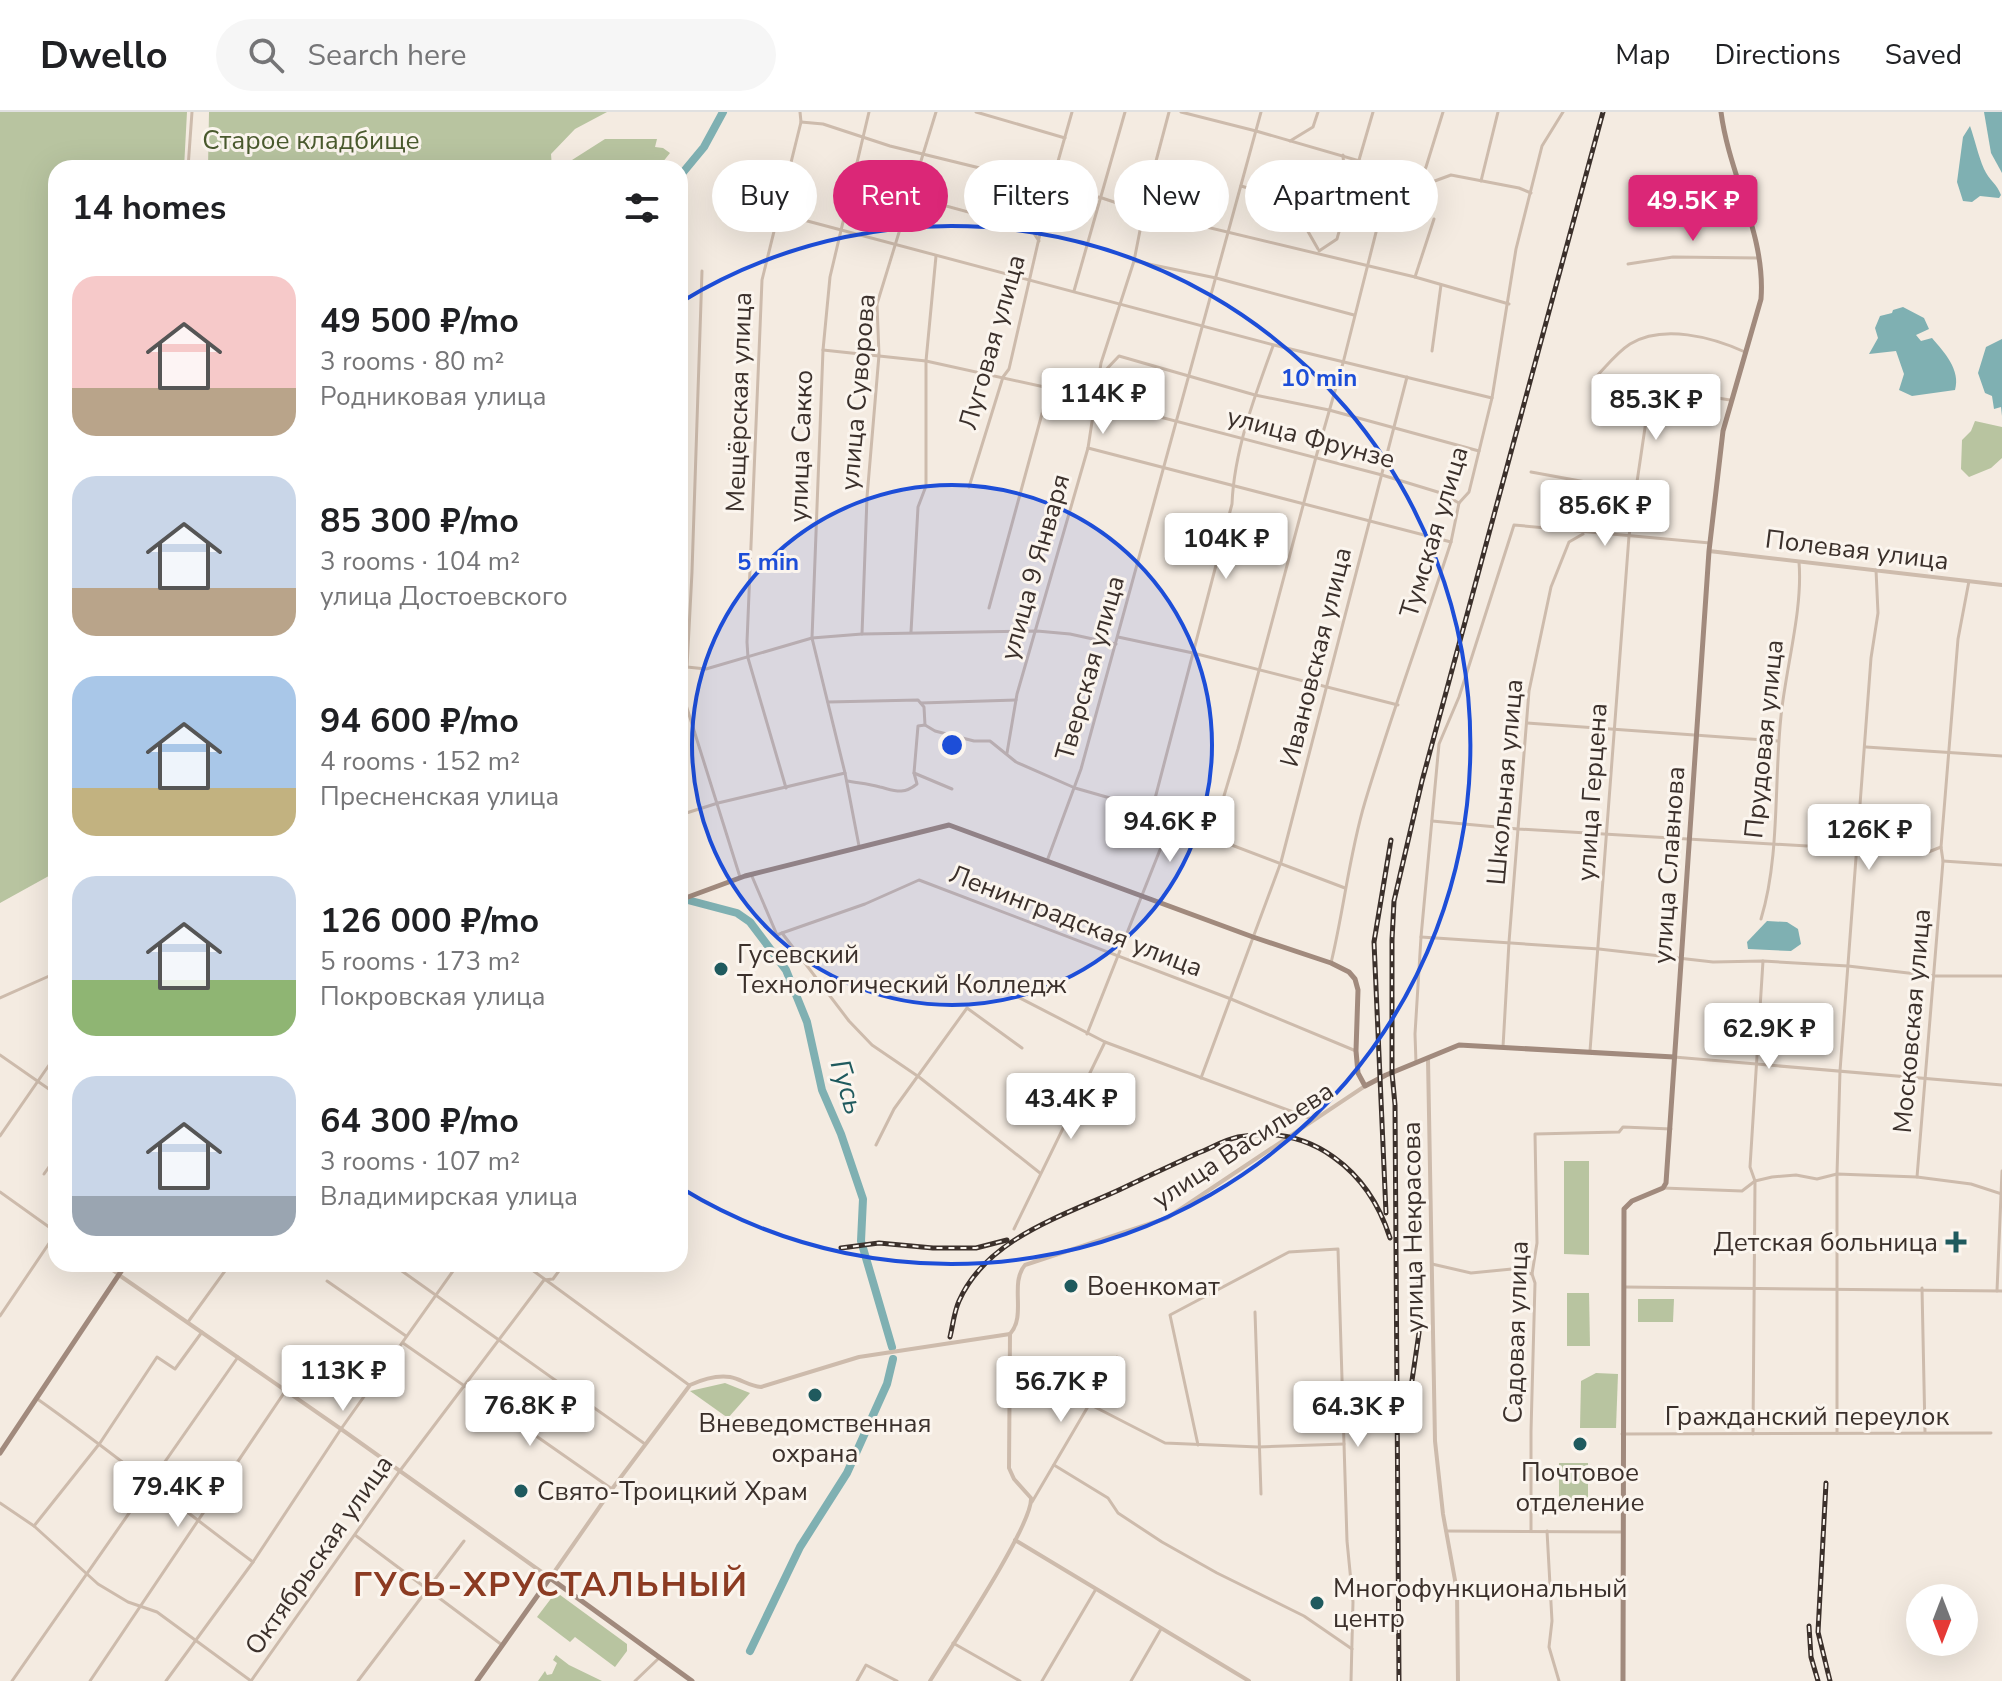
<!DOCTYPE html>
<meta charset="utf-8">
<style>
body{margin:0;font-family:"Nunito Sans",sans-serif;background:#f6f6f6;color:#202124;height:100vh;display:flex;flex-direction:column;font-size:30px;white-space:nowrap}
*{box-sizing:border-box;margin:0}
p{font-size:26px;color:#757577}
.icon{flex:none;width:44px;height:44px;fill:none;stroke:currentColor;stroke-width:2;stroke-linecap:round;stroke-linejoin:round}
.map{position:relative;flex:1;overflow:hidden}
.details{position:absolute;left:48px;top:48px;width:640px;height:1112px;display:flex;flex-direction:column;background:#fff;border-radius:24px;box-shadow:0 8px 32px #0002}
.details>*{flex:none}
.hud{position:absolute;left:712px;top:48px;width:760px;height:72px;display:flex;gap:16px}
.needle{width:52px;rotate:180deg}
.buttons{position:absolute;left:1906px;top:1472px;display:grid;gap:16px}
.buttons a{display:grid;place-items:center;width:72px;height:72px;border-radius:50%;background:#fff;box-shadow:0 8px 32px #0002;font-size:40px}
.price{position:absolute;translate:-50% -68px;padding:0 18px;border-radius:8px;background:#fff;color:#222;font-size:26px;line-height:52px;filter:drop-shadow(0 2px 4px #0008)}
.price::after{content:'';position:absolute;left:50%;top:48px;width:24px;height:18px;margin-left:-12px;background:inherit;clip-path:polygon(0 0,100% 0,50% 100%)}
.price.active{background:#db2777;color:#fff}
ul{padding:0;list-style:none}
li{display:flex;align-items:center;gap:24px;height:200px;padding:0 24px}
li span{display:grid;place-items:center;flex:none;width:224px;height:160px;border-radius:24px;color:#555}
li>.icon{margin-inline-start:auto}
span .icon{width:96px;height:96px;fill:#fffc;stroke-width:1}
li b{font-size:34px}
h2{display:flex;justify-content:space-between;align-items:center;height:96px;padding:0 24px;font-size:34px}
.tag{padding:0 28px;border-radius:36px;background:#fff;box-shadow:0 8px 32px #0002;font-size:28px;line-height:72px}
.tag.active{background:#db2777;color:#fff}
header{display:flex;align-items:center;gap:48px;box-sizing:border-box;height:112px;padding:0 40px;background:#fff;border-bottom:2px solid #e0e0e0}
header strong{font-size:38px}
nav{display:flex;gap:44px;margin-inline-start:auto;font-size:28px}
.search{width:560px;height:72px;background:#f6f6f6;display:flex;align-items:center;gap:20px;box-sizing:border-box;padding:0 28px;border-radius:44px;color:#757577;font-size:30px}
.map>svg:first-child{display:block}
.green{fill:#b8c4a0}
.water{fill:#7fb0b2}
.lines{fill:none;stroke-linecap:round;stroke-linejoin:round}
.river{stroke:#7fb0b2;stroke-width:8}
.minor{stroke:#cdbbac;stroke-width:3}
.tertiary{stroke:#cdbbac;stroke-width:4}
.secondary{stroke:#a18a7d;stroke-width:5}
.rail-casing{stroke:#3b302b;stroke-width:5}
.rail{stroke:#fbf5ee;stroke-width:2;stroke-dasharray:6;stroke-linecap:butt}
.ring{fill:none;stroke:#1d4ed8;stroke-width:4}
.poi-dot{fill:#1f5a5e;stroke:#fbf5ee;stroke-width:3}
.labels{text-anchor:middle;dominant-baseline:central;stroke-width:6;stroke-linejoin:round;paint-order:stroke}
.park-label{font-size:26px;fill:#4a5a2e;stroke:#fbf5ee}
.street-label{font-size:26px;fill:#3b302b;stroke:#fbf5ee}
.poi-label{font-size:26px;fill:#3b302b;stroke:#fbf5ee;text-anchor:start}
.water-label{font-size:28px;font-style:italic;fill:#1f5a5e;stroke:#fbf5ee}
.district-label{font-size:34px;font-weight:bold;letter-spacing:2px;fill:#8c3b22;stroke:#fbf5ee}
.centre{fill:#1d4ed8;stroke:#fbf5ee;stroke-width:4}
.ring-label{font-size:24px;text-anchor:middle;font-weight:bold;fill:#1d4ed8;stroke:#fbf5ee;stroke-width:6;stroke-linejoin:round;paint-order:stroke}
</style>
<header>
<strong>Dwello</strong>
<div class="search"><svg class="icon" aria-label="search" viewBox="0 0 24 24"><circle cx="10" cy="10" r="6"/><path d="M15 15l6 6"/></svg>Search here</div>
<nav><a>Map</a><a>Directions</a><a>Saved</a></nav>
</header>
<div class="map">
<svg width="2002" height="1569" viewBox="0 0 2002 1569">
<rect width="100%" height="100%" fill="#f4ebe1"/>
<g class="green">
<polygon points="0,0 187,0 184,56 152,56 148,53 147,56 56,56 56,760 0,791"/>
<polygon points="209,0 607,0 575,17 551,42 552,56 208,56"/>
<polygon points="605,27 657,27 655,35 663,36 670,41 658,56 568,56 572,48"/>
<polygon points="1975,309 2002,315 2002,346 1991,356 1969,365 1961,357 1962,328 1971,319"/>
<polygon points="1564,1049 1589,1049 1589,1143 1564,1142"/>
<polygon points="1567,1181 1589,1181 1590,1234 1567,1234"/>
<polygon points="1638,1187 1674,1187 1673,1210 1638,1210"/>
<polygon points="1596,1261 1618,1262 1616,1316 1580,1316 1581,1269"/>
<polygon points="725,1271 750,1281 728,1306 690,1279"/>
<rect x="1559" y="1351" width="29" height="37"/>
<polygon points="556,1480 627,1532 627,1539 615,1555 575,1525 570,1530 537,1505"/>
<polygon points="556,1543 569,1553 602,1569 538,1569 545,1559 547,1563 552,1562 557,1551 553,1548"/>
</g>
<g class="water">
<polygon points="1984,0 2002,0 2002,61 1991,41"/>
<path d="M1970,14C1975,28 1978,43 1984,57C1989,68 1997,72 2001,83L1999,86L1980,84L1972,90L1963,89L1957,70L1963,25Z"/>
<path d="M1903,195L1924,206L1929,217L1916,223L1921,229L1932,226C1944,240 1961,258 1955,278L1912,284L1899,278L1904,262L1896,239L1869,242L1878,226L1875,216L1880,204L1892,201L1893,198Z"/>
<polygon points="2002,227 2002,304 2001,295 1994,297 1992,284 1985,281 1978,261 1986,235"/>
<polygon points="1767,809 1787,810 1798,817 1801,832 1791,839 1748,837 1747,830"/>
</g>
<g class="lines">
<g class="river">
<polyline points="680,64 704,35 723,0"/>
<polyline points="680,786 737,801 750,810 786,858 807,910 822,978 841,1022 863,1087 861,1129 892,1235"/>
<polyline points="750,1539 800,1435 847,1361 887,1272 893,1247"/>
</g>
<g class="minor">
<polyline points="976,0 1065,26"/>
<polyline points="1181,0 1256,19 1432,70 1451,63 1519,76 1531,81"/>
<polyline points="801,10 823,12 890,34 1102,86 1144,100 1415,165 1509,192"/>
<polyline points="1290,29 1313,15 1318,0"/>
<polyline points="1359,48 1373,0"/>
<polyline points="188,56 192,0"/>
<polyline points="1420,67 1426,55 1443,0"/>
<polyline points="1481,69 1498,0"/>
<polyline points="1241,74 1290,88 1344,58"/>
<polyline points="913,85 1031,117 1039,129"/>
<polyline points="1290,88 1318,137"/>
<polyline points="781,102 1274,233 1492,286"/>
<path d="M1319,139L1337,127C1341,111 1350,92 1349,75C1348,64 1343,54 1343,43"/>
<polyline points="1134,149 1216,166 1354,203"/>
<polyline points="1628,152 1673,145 1759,146"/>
<polyline points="702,159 692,460 687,555 681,577 740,765"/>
<polyline points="1415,165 1434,107"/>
<polyline points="1074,179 1125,0"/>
<polyline points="823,238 926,249 1049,276 1382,363 1441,381 1459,391"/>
<polyline points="1432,239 1441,173"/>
<polyline points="1100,264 1119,244 1255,283 1329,298 1479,339"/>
<path d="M1594,267C1605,256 1616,241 1630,232C1663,212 1712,225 1745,240"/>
<polyline points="1088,336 1451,430"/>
<polyline points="1531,360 1635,379"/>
<polyline points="969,375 1003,265 1009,257 1051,74 1072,0"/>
<polyline points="989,496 1049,276"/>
<polyline points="911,520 918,395 926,374 926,249 936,144"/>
<polyline points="862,522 867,385 879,243 877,192 936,0"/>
<polyline points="1118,525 1193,541 1398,593"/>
<polyline points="687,555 706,557 812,526 862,522 1037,519 1070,522 1116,532"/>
<polyline points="828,590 918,588 924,595 925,613 935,619 974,629 990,629 1016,650 1075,676 1152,698 1171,710 1345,776"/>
<polyline points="921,591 1016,588"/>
<polyline points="1527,611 1778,629"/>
<polyline points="1866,635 2002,644"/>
<polyline points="1007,641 1017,582 1088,336 1101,251 1134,149 1147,83 1169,0"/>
<polyline points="914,661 952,677"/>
<path d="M847,669C858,671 870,672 880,675C896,679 903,683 917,672L914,661L918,614L925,613"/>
<polyline points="786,676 748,546 747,530 762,168 801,10 800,0"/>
<path d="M1152,698L1232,392C1234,339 1255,283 1273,234"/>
<polyline points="680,703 718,691 845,661"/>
<polyline points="1432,709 1518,717 1926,741 1941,735"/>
<polyline points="1212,724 1238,637 1316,345 1343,251 1392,57"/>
<polyline points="859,734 845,661 812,526 823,238 830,165 869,0"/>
<polyline points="1047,749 1081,657 1261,0"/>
<polyline points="1943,749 2002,753"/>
<polyline points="751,762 777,823 782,821 849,909 872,933 919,965 1040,1061"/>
<path d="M1761,807C1780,745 1774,669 1781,604C1786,555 1803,497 1799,450"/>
<polyline points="782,821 865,792 919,768 1231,887 1356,939"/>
<polyline points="1421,825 1599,837 1713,850 1763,849 1848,854 1934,864 2002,864"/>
<path d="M1331,851C1344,798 1349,743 1365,690C1391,603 1423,517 1451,430L1459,391L1469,380L1492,286L1516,137L1542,34L1563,0"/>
<polyline points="981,878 991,871 1105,930 1312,1007"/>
<polyline points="0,886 56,861"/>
<polyline points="1087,922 1171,710"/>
<polyline points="1503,935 1509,830 1529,579 1551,475 1569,430 1583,422"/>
<polyline points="1590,939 1629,424 1646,309 1649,297 1674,279 1730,288"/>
<polyline points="0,943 56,982"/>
<polyline points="1674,945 2002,973"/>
<polyline points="1416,951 1415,922 1421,825 1439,632 1459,585 1514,413 1710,431"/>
<polyline points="1201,966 1281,750 1407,265"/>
<polyline points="0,1024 56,943"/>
<polyline points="876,1033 894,997 967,896 1022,936"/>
<polyline points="44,1062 56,1045"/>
<polyline points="1917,1065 1943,749 1941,735 1958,527 1969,469"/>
<polyline points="1663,1076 1742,1079 1755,1069 1772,1065 1796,1063 1817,1067 1837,1062 1917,1065 1971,1072 2002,1082"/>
<polyline points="0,1080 56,1120"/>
<polyline points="1014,1117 1105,930"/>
<polyline points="103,1152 119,1163"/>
<polyline points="392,1152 645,1332"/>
<polyline points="524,1152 689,1273"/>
<polyline points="1432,1152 1471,1161 1512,1157 1532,1162"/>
<polyline points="327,1169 406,1224"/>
<polyline points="1624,1175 2002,1179"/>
<polyline points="1922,1176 1925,1320"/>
<polyline points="1997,1179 2002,1059"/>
<polyline points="1255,1200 1261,1382"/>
<polyline points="0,1204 56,1121"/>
<polyline points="188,1210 230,1152"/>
<polyline points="403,1231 612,1377"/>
<path d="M36,1286C110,1338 180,1396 253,1450"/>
<polyline points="1089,1292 1165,1331 1258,1335 1344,1332"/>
<polyline points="1837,1321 1837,1062 1840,959 1871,546 1878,501 1876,458"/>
<polyline points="1622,1322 1991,1321"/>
<polyline points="1753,1322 1755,1069 1750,1055 1763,849"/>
<polyline points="1198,1333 1170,1203 1289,1140 1338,1137 1347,1429 1353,1490 1351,1569"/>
<polyline points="1054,1353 1108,1386 1118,1401 1162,1430 1217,1461 1304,1504 1352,1537"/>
<polyline points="1032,1390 1117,1245"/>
<polyline points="0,1391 34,1414 98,1472 128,1490 157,1500 251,1569"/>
<polyline points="34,1414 100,1331 157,1245 175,1257 202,1220"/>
<polyline points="1446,1419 1622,1420"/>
<polyline points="1531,1419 1531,1319 1535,1171 1532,1162 1537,1131 1535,1022 1619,1020 1623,1015 1671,1017"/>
<polyline points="1547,1419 1552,1509 1549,1535 1559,1569"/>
<polyline points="355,1423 502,1533"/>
<polyline points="953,1531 1020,1569"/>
<polyline points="12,1569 238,1245"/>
<polyline points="90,1569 286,1278"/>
<polyline points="166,1569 253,1450 341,1317 458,1152"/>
<polyline points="251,1569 399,1360 544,1168 553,1167 564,1152"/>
<polyline points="358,1569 464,1429"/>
<polyline points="635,1569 658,1547"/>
<polyline points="857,1569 866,1553 897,1569"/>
<polyline points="1042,1569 1096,1477"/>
<polyline points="1131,1569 1161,1517"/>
</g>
<g class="tertiary">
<polyline points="1709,439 2002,473"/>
<polyline points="1428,947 1435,1329 1443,1402 1457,1479 1458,1569"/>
<path d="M119,1163L341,1317L550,1466L612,1377L690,1273C701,1268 717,1263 730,1265C741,1267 749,1274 761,1275L859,1245L1010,1222"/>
<path d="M1010,1222C1027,1203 1009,1172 1025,1153L1167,1106L1365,974"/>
<polyline points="1015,1428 1249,1569"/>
<path d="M930,1569C949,1538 1033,1413 1031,1386L1014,1367L1009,1356L1010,1222"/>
</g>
<g class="secondary">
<polyline points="680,788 745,764 949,713 1253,825 1331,851 1349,860 1355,867 1358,878 1356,939 1358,961 1365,974 1386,963 1459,933 1674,945"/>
<polyline points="0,1341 126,1152"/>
<polyline points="477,1569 550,1466 692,1569"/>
<path d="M1623,1569L1624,1097L1632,1089L1663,1076L1666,1071L1709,439L1723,319L1761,187C1766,123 1729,63 1721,0"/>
</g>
<defs>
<g id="rail">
<polyline points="1386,1101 1374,830 1391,728"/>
<polyline points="841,1136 879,1131 933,1136 976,1136 1007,1128"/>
<path d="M950,1225C953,1213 954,1200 959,1189C987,1126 1063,1104 1121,1077C1146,1065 1172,1053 1198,1041C1211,1036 1224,1028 1238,1025C1311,1011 1369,1059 1390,1126"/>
<polyline points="1406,1309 1419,1221 1419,1153"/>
<polyline points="1826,1371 1818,1520 1830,1569"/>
<polyline points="1809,1514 1811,1545 1818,1569"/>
<polyline points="1399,1569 1395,993 1392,961 1392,828 1394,789 1422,669 1603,0"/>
</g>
</defs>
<use href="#rail" class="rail-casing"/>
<use href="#rail" class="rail"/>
</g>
<circle cx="952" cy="633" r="260" fill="#1d4ed8" fill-opacity=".12"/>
<g class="ring">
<circle cx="952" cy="633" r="260"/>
<path d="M681 190A519 519 0 1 1 681 1076"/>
</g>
<g class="poi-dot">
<circle cx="721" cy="857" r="8"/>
<path d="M1952 1118h8v8h8v8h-8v8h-8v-8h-8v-8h8z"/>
<circle cx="1071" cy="1174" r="8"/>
<circle cx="815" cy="1283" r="8"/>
<circle cx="1580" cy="1332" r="8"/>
<circle cx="521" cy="1379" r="8"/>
<circle cx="1317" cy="1491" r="8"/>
</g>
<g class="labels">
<g class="park-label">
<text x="311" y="28">Старое кладбище</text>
</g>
<g class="street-label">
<text transform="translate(992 230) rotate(-74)">Луговая улица</text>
<text transform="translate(858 280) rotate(-85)">улица Суворова</text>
<text transform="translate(739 290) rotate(-88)">Мещёрская улица</text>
<text transform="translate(1311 326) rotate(15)">улица Фрунзе</text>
<text transform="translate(801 334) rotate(-88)">улица Сакко</text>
<text transform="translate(1434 420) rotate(-73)">Тумская улица</text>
<text transform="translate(1857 438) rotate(7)">Полевая улица</text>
<text transform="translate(1035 455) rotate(-74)">улица 9 Января</text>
<text transform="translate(1316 545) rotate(-76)">Ивановская улица</text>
<text transform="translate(1090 556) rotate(-74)">Тверская улица</text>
<text transform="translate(1764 627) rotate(-84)">Прудовая улица</text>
<text transform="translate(1505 670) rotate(-85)">Школьная улица</text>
<text transform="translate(1592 680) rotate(-86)">улица Герцена</text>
<text transform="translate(1669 753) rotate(-86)">улица Славнова</text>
<text transform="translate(1076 809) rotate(21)">Ленинградская улица</text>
<text transform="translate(1912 909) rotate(-85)">Московская улица</text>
<text transform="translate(1243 1033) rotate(-33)">улица Васильева</text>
<text transform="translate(1413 1115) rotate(-91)">улица Некрасова</text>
<text transform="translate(1516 1220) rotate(-88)">Садовая улица</text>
<text x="1807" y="1304">Гражданский переулок</text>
<text transform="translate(319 1443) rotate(-55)">Октябрьская улица</text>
</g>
<g class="poi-label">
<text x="737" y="842">Гусевский<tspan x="737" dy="30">Технологический Колледж</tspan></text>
<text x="1938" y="1130" text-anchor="end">Детская больница</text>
<text x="1087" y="1174">Военкомат</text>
<text x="815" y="1311" text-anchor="middle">Вневедомственная<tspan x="815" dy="30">охрана</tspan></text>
<text x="1580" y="1360" text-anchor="middle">Почтовое<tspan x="1580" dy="30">отделение</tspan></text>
<text x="537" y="1379">Свято-Троицкий Храм</text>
<text x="1333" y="1476">Многофункциональный<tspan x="1333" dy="30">центр</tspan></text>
</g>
<g class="water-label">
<text transform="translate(847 975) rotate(73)">Гусь</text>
</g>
<g class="district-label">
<text x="551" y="1473">ГУСЬ-ХРУСТАЛЬНЫЙ</text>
</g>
</g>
<circle cx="952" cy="633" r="12" class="centre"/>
<g class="ring-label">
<text x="1319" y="274">10 min</text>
<text x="768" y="458">5 min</text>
</g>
</svg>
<div class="buttons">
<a><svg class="needle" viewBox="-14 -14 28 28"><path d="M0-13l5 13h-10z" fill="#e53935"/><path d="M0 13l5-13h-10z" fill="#757577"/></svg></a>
</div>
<b class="price active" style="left:1693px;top:131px">49.5K ₽</b>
<b class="price" style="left:1103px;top:324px">114K ₽</b>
<b class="price" style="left:1656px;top:330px">85.3K ₽</b>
<b class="price" style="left:1605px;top:436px">85.6K ₽</b>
<b class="price" style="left:1226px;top:469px">104K ₽</b>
<b class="price" style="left:1170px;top:752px">94.6K ₽</b>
<b class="price" style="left:1869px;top:760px">126K ₽</b>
<b class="price" style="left:1769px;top:959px">62.9K ₽</b>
<b class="price" style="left:1071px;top:1029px">43.4K ₽</b>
<b class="price" style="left:343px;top:1301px">113K ₽</b>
<b class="price" style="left:1061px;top:1312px">56.7K ₽</b>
<b class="price" style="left:530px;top:1336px">76.8K ₽</b>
<b class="price" style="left:1358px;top:1337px">64.3K ₽</b>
<b class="price" style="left:178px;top:1417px">79.4K ₽</b>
<div class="hud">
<a class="tag">Buy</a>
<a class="tag active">Rent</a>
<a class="tag">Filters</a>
<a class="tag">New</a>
<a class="tag">Apartment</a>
</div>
<section class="details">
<h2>14 homes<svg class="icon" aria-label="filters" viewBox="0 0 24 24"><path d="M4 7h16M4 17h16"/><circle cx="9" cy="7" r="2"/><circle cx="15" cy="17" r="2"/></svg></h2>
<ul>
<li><span style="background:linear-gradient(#f6c9c9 70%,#b9a48a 0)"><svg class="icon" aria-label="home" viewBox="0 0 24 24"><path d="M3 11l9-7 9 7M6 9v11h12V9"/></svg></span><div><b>49 500 ₽/mo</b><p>3 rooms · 80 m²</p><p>Родниковая улица</p></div></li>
<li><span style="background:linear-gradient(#c9d6e8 70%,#b9a48a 0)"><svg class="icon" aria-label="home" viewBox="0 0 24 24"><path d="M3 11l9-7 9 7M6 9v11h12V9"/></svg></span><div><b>85 300 ₽/mo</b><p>3 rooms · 104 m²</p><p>улица Достоевского</p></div></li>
<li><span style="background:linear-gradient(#a9c7e8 70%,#c2b280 0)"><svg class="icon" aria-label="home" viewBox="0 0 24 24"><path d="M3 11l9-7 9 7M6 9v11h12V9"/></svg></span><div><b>94 600 ₽/mo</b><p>4 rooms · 152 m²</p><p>Пресненская улица</p></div></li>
<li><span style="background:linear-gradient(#c9d6e8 65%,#8fb573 0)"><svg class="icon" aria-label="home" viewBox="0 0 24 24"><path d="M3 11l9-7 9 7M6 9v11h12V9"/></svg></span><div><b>126 000 ₽/mo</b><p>5 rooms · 173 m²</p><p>Покровская улица</p></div></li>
<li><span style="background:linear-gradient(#c9d6e8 75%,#9aa5b1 0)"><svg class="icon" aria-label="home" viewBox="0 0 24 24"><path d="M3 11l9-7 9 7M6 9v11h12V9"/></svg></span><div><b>64 300 ₽/mo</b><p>3 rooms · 107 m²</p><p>Владимирская улица</p></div></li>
</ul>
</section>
</div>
